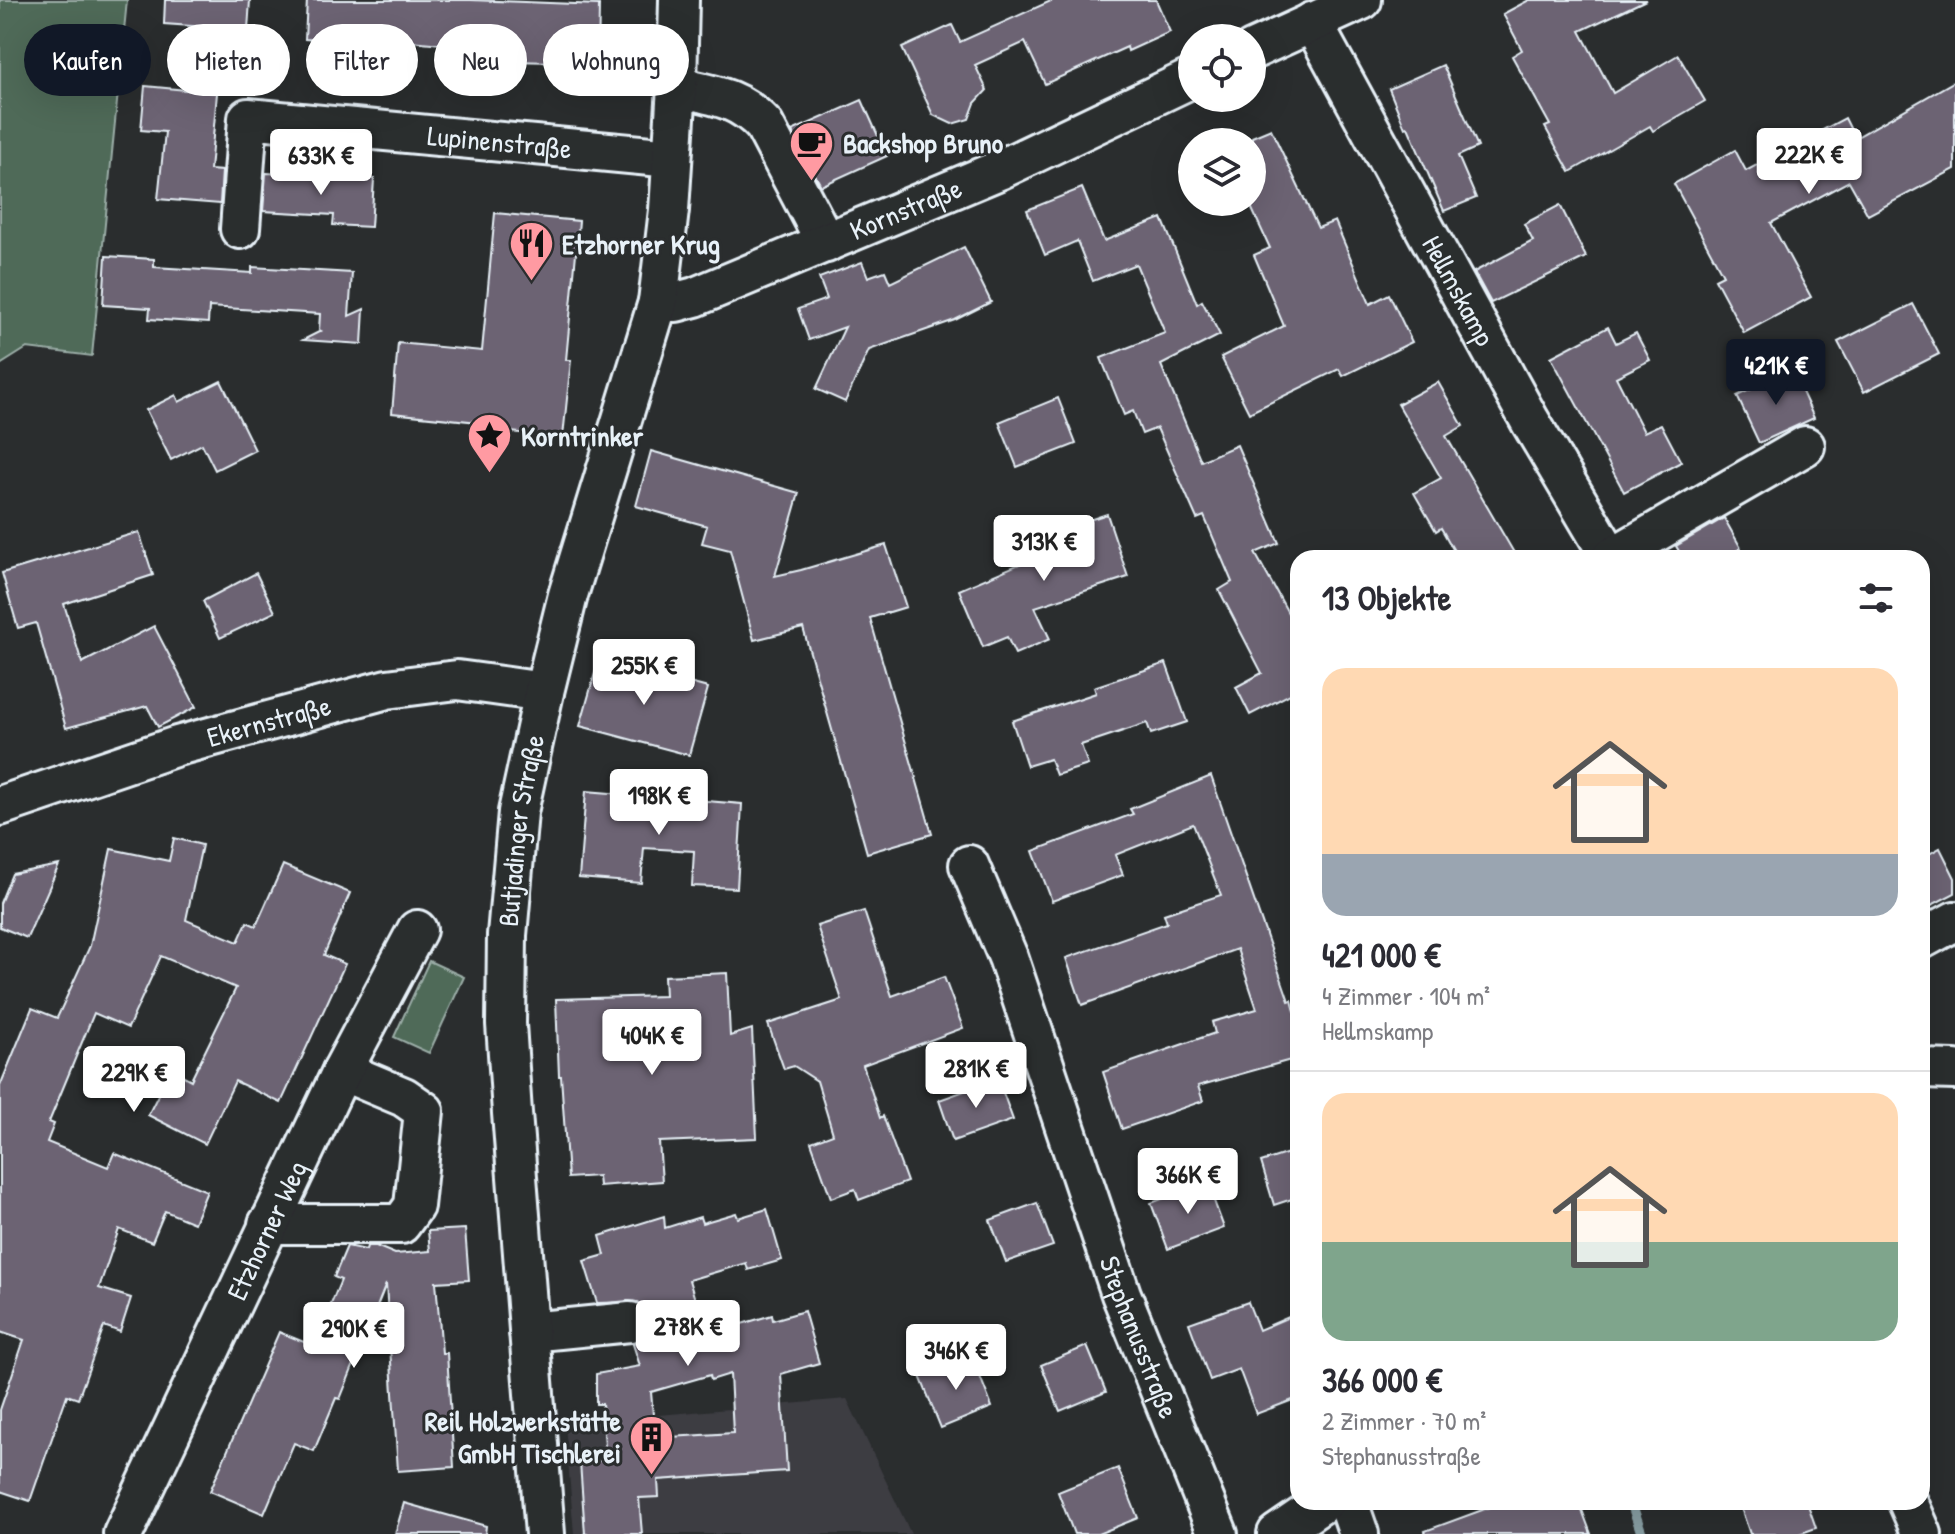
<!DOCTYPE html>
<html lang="de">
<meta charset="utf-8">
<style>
body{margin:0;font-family:"Patrick Hand",sans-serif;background:#f7f7f7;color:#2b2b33;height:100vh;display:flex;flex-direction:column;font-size:30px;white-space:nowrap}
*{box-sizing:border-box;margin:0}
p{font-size:26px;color:#7c7c81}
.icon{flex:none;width:44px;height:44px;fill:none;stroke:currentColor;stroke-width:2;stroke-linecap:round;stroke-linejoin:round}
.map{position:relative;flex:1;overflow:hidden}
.drawer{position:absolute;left:1290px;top:550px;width:640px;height:960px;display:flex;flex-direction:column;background:#fff;border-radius:24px;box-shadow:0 8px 32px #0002}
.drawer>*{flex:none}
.top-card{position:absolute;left:24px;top:24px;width:760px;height:72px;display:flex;gap:16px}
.controls{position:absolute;left:1178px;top:24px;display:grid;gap:16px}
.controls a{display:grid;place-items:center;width:88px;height:88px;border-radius:50%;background:#fff;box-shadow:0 8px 32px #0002;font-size:40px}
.price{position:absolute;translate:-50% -68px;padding:0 18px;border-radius:8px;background:#fff;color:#222;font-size:26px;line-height:52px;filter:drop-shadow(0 2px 4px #0008)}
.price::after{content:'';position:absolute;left:50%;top:48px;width:24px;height:18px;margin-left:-12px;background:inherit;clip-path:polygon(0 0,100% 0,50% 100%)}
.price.on{background:#111827;color:#fff}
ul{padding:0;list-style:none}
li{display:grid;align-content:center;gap:16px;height:424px;padding:0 32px}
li+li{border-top:2px solid #e1e1e2}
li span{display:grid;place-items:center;height:248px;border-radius:24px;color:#555}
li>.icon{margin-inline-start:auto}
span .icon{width:144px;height:144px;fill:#fffc;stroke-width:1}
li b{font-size:34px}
h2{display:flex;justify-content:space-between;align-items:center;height:96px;padding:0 32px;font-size:34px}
.pill{padding:0 28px;border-radius:36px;background:#fff;box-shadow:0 8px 32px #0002;font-size:28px;line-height:72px}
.pill.on{background:#111827;color:#fff}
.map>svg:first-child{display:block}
.built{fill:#3e3d43}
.green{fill:#4f6a59;stroke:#9caea8;stroke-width:2}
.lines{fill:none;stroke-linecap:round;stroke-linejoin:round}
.stream{stroke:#879da2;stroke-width:10}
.building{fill:#6c6373;stroke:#e8f1f8;stroke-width:2;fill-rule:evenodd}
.minor-casing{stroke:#e8f1f8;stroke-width:44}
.minor{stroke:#2a2d2e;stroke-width:38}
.labels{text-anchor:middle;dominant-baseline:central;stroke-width:6;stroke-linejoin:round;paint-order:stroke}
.street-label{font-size:28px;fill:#e8f1f8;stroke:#2a2d2e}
.poi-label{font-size:28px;font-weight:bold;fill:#e8f1f8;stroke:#2a2d2e;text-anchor:start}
</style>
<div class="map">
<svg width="1955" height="1534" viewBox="0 0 1955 1534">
<rect width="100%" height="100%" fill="#2a2d2e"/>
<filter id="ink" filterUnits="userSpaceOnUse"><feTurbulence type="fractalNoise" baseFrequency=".0125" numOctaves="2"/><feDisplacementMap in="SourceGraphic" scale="16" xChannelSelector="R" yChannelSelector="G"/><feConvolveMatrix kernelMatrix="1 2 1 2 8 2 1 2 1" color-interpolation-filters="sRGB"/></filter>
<g filter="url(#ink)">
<polygon class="built" points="847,1399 911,1534 574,1534 565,1423"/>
<g class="green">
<polygon points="0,0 127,0 92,356 27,348 0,365"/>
<polygon points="429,961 464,977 429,1053 394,1037"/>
</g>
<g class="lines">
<polyline class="stream" points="1631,1502 1642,1534"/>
</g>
<g class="building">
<polygon points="165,0 250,0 248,30 164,24"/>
<polygon points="307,0 471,0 599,5 598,63 510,61 511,50 364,37 364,43 305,39"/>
<polygon points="1053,0 1156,0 1170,32 1128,51 1127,47 1045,84 1025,42 975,65 987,90 975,103 969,119 952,124 933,115 902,48 952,25 960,42"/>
<polygon points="1529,0 1646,0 1580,31 1613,93 1678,55 1705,101 1653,131 1650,126 1570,172 1545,127 1550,125 1512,56 1522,50 1503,14"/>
<polygon points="1443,65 1478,147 1458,156 1476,198 1444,211 1408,127 1405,128 1389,89"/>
<polygon points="1955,81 1955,169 1868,215 1849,181 1771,223 1811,297 1744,333 1715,279 1723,275 1674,184 1735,150 1746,171 1845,118 1855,138"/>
<polygon points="145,86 217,93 210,170 222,171 220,204 158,199 165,132 141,130"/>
<polygon points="862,100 887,156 821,186 792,131"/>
<polygon points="1271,129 1318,228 1335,221 1370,304 1389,294 1412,342 1343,376 1339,369 1249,413 1221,357 1284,326 1254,255 1270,248 1252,209 1252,137"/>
<polygon points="266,173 374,179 371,227 333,225 334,215 263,211"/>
<polygon points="1082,188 1104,241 1162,218 1197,304 1202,301 1220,335 1161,365 1201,461 1237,445 1279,543 1255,553 1298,631 1298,690 1250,715 1236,687 1262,673 1219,590 1232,582 1204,516 1197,519 1157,428 1142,434 1133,411 1124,415 1101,358 1165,333 1136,264 1093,281 1077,241 1045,255 1027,210"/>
<polygon points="1560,205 1586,257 1491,303 1474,272 1533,241 1524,224"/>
<polygon points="495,213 579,221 566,360 571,360 563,437 477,429 478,422 392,413 398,343 482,351"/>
<polygon points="964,247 991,302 955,320 869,350 845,402 816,389 845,327 809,340 798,309 827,299 819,278 862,262 868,277 885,271 890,283"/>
<polygon points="106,256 154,259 154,267 252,273 252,267 352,273 349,316 364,309 362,344 303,340 321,331 319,330 320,314 209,307 208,323 149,319 150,308 103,305"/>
<polygon points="1913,304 1939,354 1864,392 1838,342"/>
<polygon points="1608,327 1616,343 1636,333 1650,360 1616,377 1644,432 1661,424 1681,462 1624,492 1551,357"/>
<polygon points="1792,370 1814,418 1759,443 1737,396"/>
<polygon points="221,381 255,450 215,470 202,444 171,460 146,410 176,395 179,402"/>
<polygon points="1438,382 1463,426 1446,436 1517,558 1458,558 1441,528 1436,531 1414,493 1441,478 1398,404"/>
<polygon points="1058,398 1076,444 1017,467 999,422"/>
<polygon points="651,451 799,493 775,576 801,570 886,545 906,607 870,618 932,834 867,853 803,628 754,640 730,550 702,543 707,526 636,506"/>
<polygon points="1107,514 1128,577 1035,607 1050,639 1015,654 1007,637 983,647 959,590 1038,556 1032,539"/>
<polygon points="1724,518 1741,548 1723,558 1683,558 1676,546"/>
<polygon points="139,532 153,575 64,604 82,663 154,626 196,707 158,727 147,706 66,728 36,623 18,628 2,573"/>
<polygon points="256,573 275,612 220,638 203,601"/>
<polygon points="599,659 708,688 689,755 580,726"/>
<polygon points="1166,663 1187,722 1151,734 1147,723 1081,745 1088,765 1056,775 1050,759 1027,766 1012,721 1096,693 1094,687"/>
<polygon points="1211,776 1289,1001 1292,1000 1298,1023 1298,1058 1198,1086 1203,1101 1122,1129 1103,1072 1215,1033 1212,1022 1257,1009 1237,949 1082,1005 1066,958 1167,923 1164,914 1221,895 1193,824 1115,855 1123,875 1052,901 1033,851 1133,814 1130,809"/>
<polygon points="586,791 742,804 737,888 692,886 694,851 644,848 641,883 579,878"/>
<polygon points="174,838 202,845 186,920 238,942 247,922 256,926 283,865 350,893 324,955 345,964 281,1103 235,1081 205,1144 148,1115 171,1069 191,1080 236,988 161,956 128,1028 94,1013 49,1122 54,1124 47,1142 108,1167 114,1153 207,1191 194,1223 165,1211 152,1242 119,1229 99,1288 131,1298 120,1332 104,1326 78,1399 67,1395 30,1501 0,1491 0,1410 24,1340 0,1332 0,1086 32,1008 57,1018 90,946 111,849 169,861"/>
<polygon points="1940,848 1955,878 1955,893 1922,910 1922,858"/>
<polygon points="59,865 27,938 0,927 0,903 12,874"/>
<polygon points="864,911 892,996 944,977 963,1028 863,1065 880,1118 883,1116 907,1182 859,1200 855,1189 831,1198 811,1142 833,1134 817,1081 794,1066 784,1069 768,1024 842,1000 817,926"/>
<polygon points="727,973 730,1036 752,1029 757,1138 659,1142 662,1181 599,1186 598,1176 568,1178 561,1076 559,1076 556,999 665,996 664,976"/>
<polygon points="998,1079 1013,1120 953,1141 939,1100"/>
<polygon points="1298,1150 1298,1197 1274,1205 1261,1162"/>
<polygon points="1207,1182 1224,1228 1168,1249 1151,1203"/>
<polygon points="1037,1203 1053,1246 1006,1262 990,1220"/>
<path d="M767,1209L782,1260L748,1270L746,1263L689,1280L704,1329L736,1319L738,1325L772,1315L773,1320L804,1311L819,1363L781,1374L787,1471L658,1480L659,1497L639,1498L642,1534H585L580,1462L606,1460L602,1404H596V1374L640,1366L633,1344L643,1339L650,1332L652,1321L647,1309L638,1302L597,1303L584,1261L605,1255L600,1236L664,1216L665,1228L700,1217L702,1223L736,1213L738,1218ZM730,1374L733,1433L655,1438L651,1392L710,1375L711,1380Z"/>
<polygon points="465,1229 469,1280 436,1282 442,1353 447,1353 454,1467 398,1471 386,1284 340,1399 336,1398 314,1451 294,1443 264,1514 210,1491 279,1332 314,1346 341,1280 334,1277 347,1246 366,1250 367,1246 376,1246 395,1254 430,1251 428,1231"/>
<polygon points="1248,1302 1259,1330 1298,1313 1298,1398 1256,1414 1239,1369 1210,1380 1189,1323"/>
<polygon points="1087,1346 1106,1392 1060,1411 1041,1365"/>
<polygon points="972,1356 992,1407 941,1428 920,1376"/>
<polygon points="1118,1468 1138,1518 1098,1534 1074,1534 1058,1492"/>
<polygon points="1504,1502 1579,1502 1591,1534 1426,1534 1425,1531"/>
<polygon points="1739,1502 1807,1502 1816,1528 1799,1534 1750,1534"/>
<polygon points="404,1503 486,1526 485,1534 395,1534"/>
</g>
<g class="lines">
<defs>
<g id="minor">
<path id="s1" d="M1312,22L1530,421L1611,558"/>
<polyline points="1252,50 1362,0"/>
<path d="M677,87C713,95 738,97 764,125L826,243"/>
<path id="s2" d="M240,229L248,118L672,158"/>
<path id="s3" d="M658,302H676L695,297L999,170L1192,78"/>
<polyline points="1611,558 1805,446"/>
<path id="s4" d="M0,806L177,746L387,689L457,680L544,692"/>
<path id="s5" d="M969,865L1008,957L1121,1294L1218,1534"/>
<polyline points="1922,939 1955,921"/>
<polyline points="1922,1069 1955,1070"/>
<polyline points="268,1224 401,1224 414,1206 424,1111 404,1097 342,1071"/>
<polyline points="529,1332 630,1322"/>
<polyline points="1348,1502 1359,1534"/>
<polyline points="1908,1502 1922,1534"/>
<path id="s6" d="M123,1534L342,1071L417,930"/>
<path id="s7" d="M545,1534L512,1113L506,1024L507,935L518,812L544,692L568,595L658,302L669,210L677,87L679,0"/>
<polyline points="1277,1534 1324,1502"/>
</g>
</defs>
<use href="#minor" class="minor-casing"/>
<use href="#minor" class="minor"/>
</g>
</g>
<defs>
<symbol id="cafe-pin" viewBox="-11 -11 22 30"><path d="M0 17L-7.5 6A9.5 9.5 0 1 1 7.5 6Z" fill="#ff9aa2" stroke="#2a2d2e"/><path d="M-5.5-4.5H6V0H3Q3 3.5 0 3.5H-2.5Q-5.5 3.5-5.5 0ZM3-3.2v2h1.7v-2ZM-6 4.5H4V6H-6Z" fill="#111"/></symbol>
<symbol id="restaurant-pin" viewBox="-11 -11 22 30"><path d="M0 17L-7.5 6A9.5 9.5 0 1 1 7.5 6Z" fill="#ff9aa2" stroke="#2a2d2e"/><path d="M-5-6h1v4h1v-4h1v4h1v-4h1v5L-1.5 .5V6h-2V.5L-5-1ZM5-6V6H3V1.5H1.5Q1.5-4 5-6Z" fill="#111"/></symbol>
<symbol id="sight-pin" viewBox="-11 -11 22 30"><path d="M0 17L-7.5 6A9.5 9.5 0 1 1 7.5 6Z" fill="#ff9aa2" stroke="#2a2d2e"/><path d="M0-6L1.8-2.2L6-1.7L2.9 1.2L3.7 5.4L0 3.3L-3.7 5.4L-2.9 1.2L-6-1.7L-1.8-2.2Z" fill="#111"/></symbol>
<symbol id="building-pin" viewBox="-11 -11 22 30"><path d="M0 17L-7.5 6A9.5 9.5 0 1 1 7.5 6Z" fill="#ff9aa2" stroke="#2a2d2e"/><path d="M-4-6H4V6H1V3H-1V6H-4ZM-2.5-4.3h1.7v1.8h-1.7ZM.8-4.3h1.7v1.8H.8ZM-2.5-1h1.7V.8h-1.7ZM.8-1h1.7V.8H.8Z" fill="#111"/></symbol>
</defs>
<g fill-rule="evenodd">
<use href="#cafe-pin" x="786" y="118" width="51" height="69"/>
<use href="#restaurant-pin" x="506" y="218" width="51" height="69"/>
<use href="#sight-pin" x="464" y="410" width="51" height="69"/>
<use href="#building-pin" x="626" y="1412" width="51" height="69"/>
</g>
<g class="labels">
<g class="street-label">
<text stroke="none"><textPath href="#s2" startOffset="364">Lupinenstraße</textPath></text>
<text stroke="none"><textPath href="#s3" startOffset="266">Kornstraße</textPath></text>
<text stroke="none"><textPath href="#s1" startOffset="306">Hellmskamp</textPath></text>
<text stroke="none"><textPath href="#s4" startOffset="282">Ekernstraße</textPath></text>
<text stroke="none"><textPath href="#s7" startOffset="706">Butjadinger Straße</textPath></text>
<text stroke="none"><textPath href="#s6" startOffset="336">Etzhorner Weg</textPath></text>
<text stroke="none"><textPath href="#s5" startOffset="502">Stephanusstraße</textPath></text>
</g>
<g class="poi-label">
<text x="843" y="143">Backshop Bruno</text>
<text x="562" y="244">Etzhorner Krug</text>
<text x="521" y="436">Korntrinker</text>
<text x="621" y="1421" text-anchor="end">Reil Holzwerkstätte<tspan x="621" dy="32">GmbH Tischlerei</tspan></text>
</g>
</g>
</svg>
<div class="controls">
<a><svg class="icon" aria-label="locate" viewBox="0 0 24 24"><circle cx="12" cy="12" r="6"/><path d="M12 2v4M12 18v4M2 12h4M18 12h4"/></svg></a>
<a><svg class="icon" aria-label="layers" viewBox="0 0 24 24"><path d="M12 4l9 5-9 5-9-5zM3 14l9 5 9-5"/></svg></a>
</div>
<b class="price" style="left:1809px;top:196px">222K €</b>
<b class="price" style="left:321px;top:197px">633K €</b>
<b class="price on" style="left:1776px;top:407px">421K €</b>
<b class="price" style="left:1044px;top:583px">313K €</b>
<b class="price" style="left:644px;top:707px">255K €</b>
<b class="price" style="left:659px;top:837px">198K €</b>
<b class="price" style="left:652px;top:1077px">404K €</b>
<b class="price" style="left:976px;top:1110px">281K €</b>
<b class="price" style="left:134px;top:1114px">229K €</b>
<b class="price" style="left:1188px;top:1216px">366K €</b>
<b class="price" style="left:688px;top:1368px">278K €</b>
<b class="price" style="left:354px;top:1370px">290K €</b>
<b class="price" style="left:956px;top:1392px">346K €</b>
<div class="top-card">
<a class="pill on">Kaufen</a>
<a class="pill">Mieten</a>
<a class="pill">Filter</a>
<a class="pill">Neu</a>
<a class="pill">Wohnung</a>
</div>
<section class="drawer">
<h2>13 Objekte<svg class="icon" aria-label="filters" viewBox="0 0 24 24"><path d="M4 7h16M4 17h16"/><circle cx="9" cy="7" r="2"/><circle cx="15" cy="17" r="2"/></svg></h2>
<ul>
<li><span style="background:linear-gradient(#ffd9b3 75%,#9aa5b1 0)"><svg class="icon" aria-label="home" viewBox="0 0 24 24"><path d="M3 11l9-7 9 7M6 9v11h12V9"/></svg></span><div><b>421 000 €</b><p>4 Zimmer · 104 m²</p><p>Hellmskamp</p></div></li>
<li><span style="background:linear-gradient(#ffd9b3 60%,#7fa58c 0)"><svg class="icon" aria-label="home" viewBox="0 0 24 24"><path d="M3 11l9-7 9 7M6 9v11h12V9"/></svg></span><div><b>366 000 €</b><p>2 Zimmer · 70 m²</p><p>Stephanusstraße</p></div></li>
</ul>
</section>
</div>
